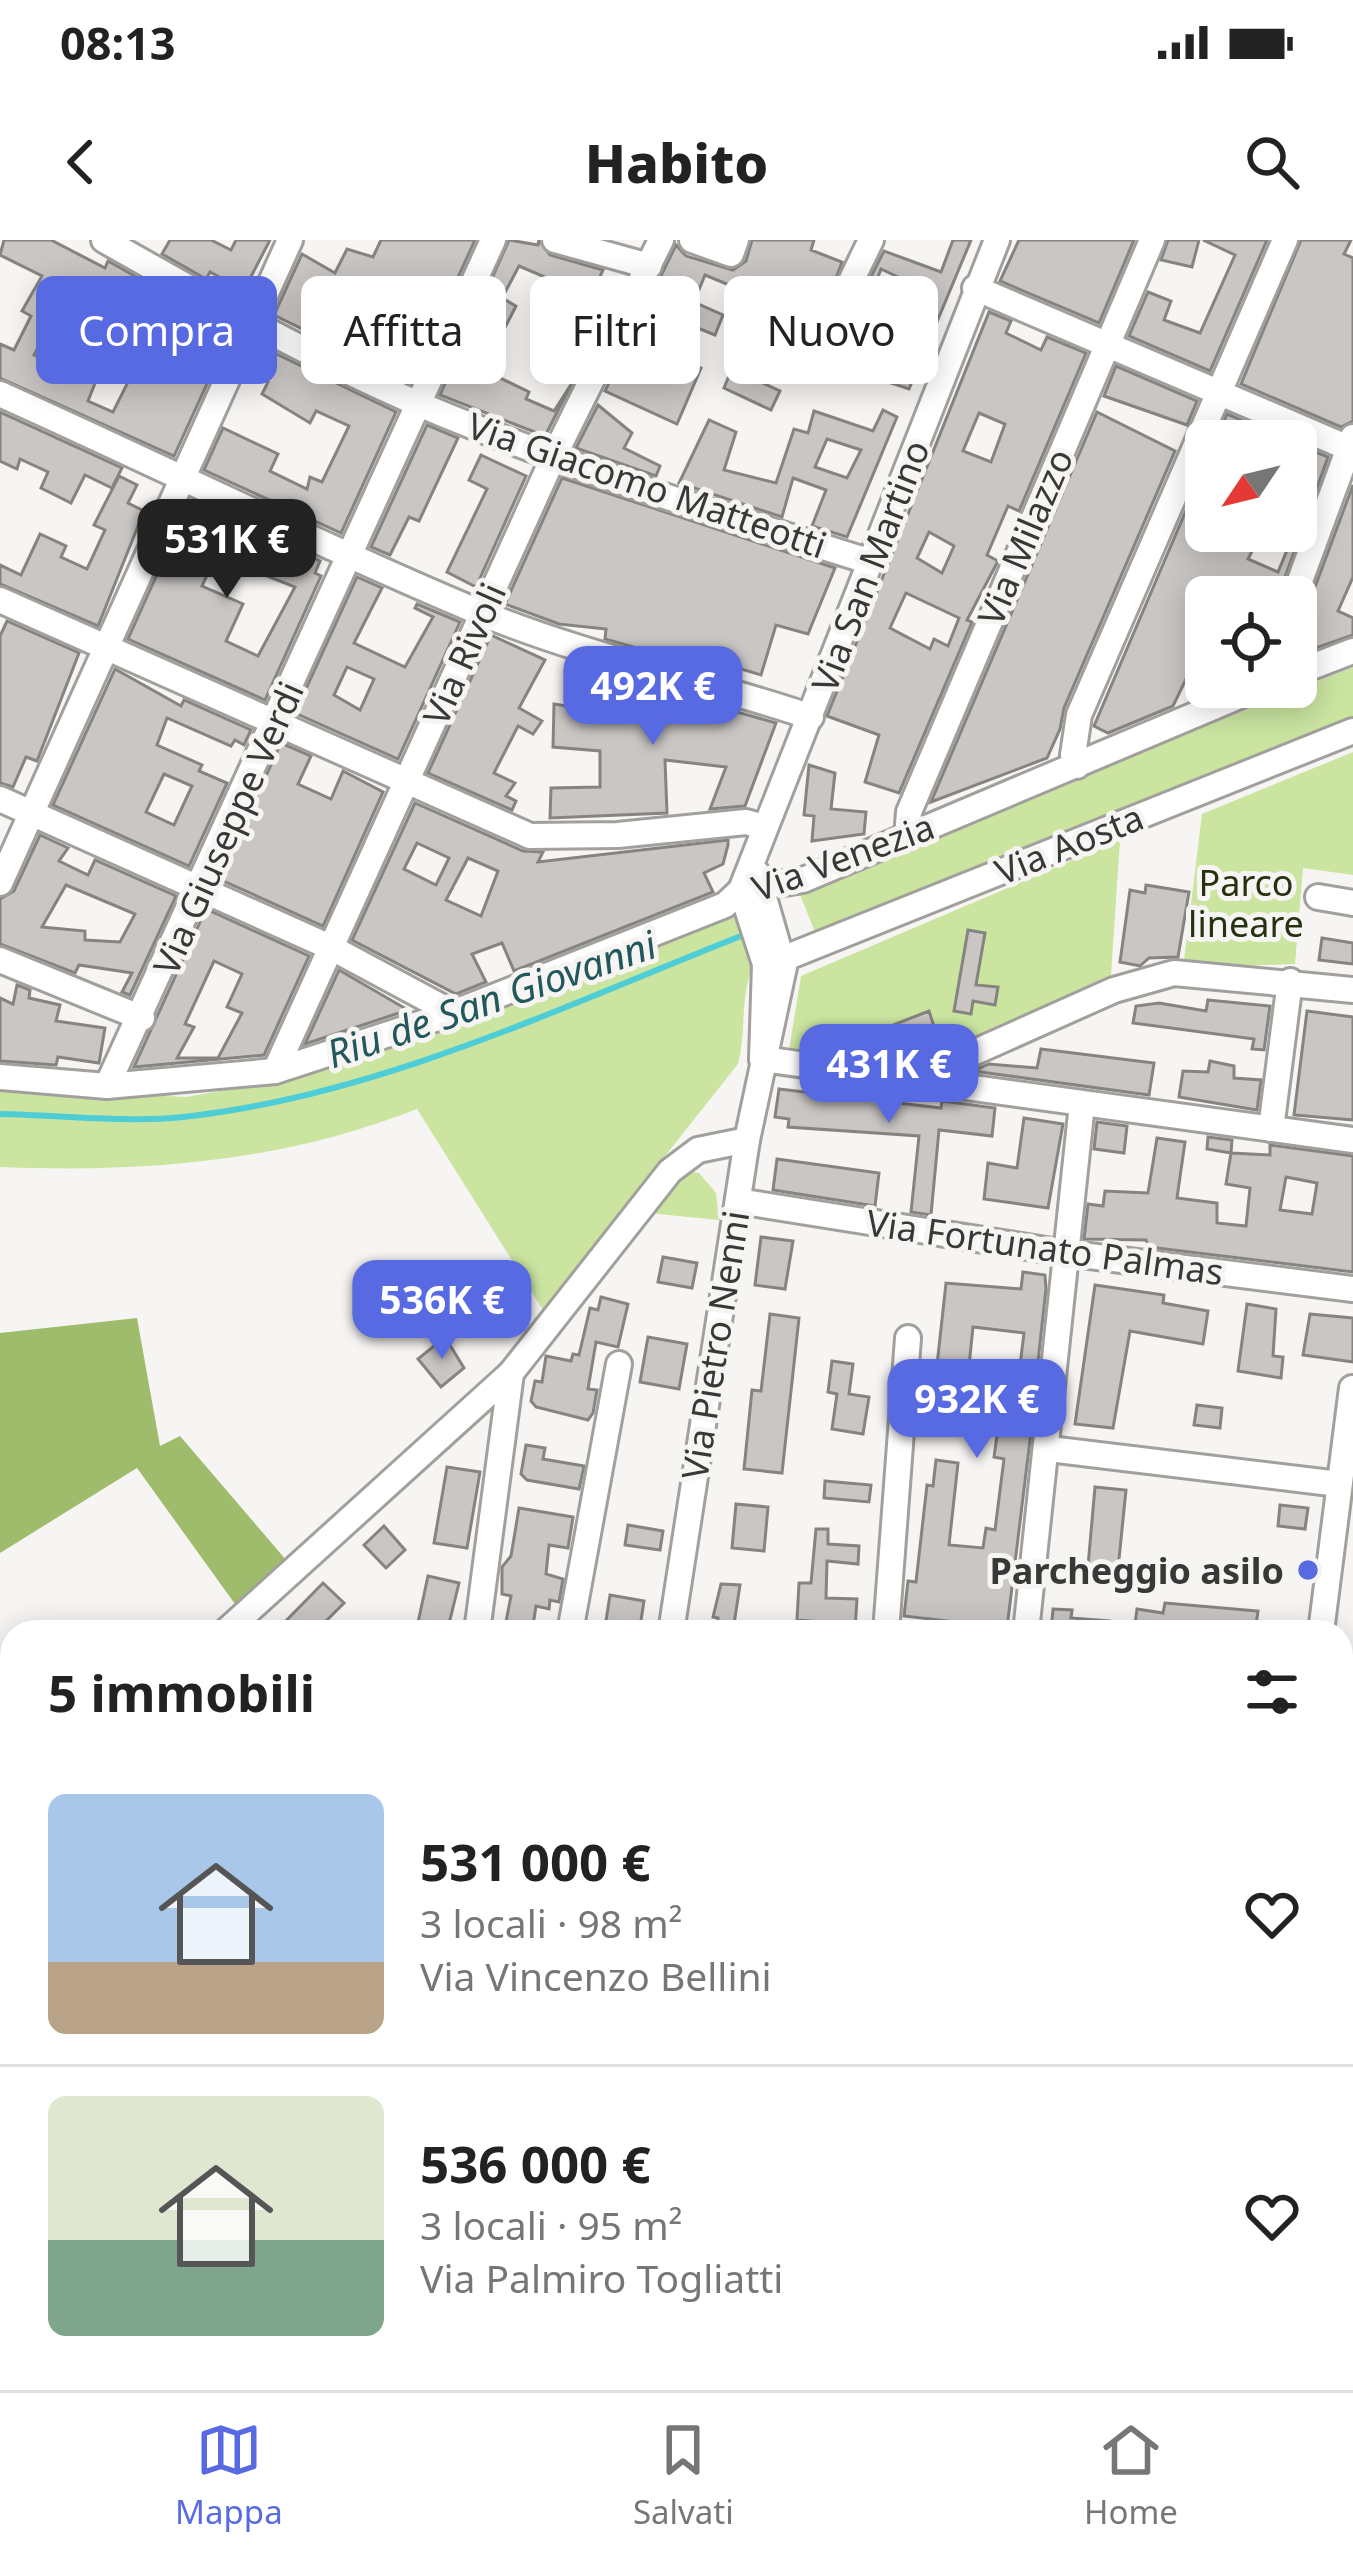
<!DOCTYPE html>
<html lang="it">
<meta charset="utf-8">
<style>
body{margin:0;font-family:"Noto Sans",sans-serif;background:#f6f6f6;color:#222;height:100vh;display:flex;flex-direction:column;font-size:45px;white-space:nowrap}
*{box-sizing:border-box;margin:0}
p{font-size:39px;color:#767676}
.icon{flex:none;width:66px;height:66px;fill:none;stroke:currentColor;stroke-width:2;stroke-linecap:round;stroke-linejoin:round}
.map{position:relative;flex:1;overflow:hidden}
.sheet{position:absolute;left:0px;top:1380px;width:1353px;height:771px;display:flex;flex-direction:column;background:#fff;border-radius:36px 36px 0 0;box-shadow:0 6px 30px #0003}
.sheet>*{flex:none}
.banner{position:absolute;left:36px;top:36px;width:1281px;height:108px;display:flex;gap:24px}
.needle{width:78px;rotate:235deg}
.buttons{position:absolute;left:1185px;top:180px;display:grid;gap:24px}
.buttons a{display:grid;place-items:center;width:132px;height:132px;border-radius:18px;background:#fff;box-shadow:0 6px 30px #0003;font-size:60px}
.price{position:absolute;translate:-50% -102px;padding:0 27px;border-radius:24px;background:#586ae1;color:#fff;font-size:39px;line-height:78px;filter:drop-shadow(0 3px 6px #0008)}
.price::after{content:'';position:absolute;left:50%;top:72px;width:36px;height:27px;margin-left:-18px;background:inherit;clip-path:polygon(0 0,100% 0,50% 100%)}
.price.current{background:#222;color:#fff}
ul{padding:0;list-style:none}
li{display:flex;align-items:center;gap:36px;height:300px;padding:0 48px}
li+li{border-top:3px solid #e0e0e0}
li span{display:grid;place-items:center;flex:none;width:336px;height:240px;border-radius:18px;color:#555}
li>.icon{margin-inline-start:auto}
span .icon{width:144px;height:144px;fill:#fffc;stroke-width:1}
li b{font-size:51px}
h2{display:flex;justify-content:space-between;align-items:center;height:144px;padding:0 48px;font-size:51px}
.tag{padding:0 42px;border-radius:18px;background:#fff;box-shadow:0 6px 30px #0003;font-size:42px;line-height:108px}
.tag.current{background:#586ae1;color:#fff}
.status{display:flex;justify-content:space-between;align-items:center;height:84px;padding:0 60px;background:#fff;direction:ltr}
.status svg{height:33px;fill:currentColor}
header{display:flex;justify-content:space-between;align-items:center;height:156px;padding:0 48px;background:#fff;font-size:54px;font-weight:800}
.dock{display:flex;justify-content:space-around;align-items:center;height:168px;border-top:3px solid #e0e0e0;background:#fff;font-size:33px;color:#767676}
.dock a{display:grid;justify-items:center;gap:6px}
.dock .current{color:#586ae1}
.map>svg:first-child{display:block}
.green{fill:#cbe5a1}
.forest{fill:#9fbc6d}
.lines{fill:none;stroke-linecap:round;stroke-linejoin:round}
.stream{stroke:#4fcdd7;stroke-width:6}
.building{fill:#c9c6c4;stroke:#868481;stroke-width:3;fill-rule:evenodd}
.minor-casing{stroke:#a2a09d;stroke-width:30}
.minor{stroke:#fff;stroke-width:24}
.poi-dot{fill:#586ae1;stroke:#f7f5f3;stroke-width:4.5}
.labels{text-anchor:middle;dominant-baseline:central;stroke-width:10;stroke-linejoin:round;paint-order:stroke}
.street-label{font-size:36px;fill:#383837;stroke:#f7f5f3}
.park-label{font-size:36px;fill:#26310f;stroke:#f7f5f3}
.poi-label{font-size:36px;font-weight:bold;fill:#383837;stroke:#f7f5f3;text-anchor:end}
.water-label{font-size:39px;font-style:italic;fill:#22575c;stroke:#f7f5f3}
</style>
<div class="status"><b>08:13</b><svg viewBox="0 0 49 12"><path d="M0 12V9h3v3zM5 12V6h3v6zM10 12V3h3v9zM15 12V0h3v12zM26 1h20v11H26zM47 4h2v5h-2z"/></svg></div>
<header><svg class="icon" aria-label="back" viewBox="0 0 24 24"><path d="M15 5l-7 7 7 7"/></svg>Habito<svg class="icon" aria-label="search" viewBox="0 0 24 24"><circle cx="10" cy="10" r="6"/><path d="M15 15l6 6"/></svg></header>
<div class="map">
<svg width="1353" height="2150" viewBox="0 0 1353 2150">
<rect width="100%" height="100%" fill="#f7f5f3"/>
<g class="green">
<polygon points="1353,427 1353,479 815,692 798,650 806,646"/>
<polygon points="1353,512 1353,635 1303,628 1295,724 1183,728 1202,574"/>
<polygon points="1120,600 1111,735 909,830 789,810 801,736"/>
<path d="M728,674L736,677L755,722C739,754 747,790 738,824L543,1070L417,869C283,922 143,933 0,927V847L186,857L248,846Z"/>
<polygon points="683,931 699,933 716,953 719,980 648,973"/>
<polygon points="12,1555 12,2019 0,2016 0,1562"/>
<polygon points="1341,1581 1353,1581 1353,2150 685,2150 684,2139 1341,2139"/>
<polygon points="12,2123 12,2139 372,2139 373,2150 5,2150"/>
</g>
<polygon class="forest" points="137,1078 160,1206 180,1196 287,1321 235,1364 137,1228 0,1313 0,1093"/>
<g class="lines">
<path class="stream" d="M0,874C59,875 124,883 183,877C378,856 565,765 746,694"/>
</g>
<g class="building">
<path d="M4,0H51L105,28L108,21L231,90L220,114L213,110L218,98L190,84L184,94L158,78L145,106L210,137L174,216L0,138V104L14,110L31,76L22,71L42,36L0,15ZM50,86L89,106L74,142L40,127L45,119L34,115ZM107,113L136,126L113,172L88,161Z"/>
<polygon points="170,0 211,0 231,10 236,0 270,0 244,50 210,32 206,39 162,14"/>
<polygon points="381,0 475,0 410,142 274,75 302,14 335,33 347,9 373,17"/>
<polygon points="509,0 538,5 539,0 550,15 603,30 591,56 610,65 575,137 545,123 571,72 550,64 559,43 519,26 502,58 516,66 493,111 499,115 490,133 529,152 526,159 554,171 572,143 545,196 440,155"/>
<polygon points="752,0 814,0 811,10 842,22 826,66 812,61 794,95 786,92 763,143 780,151 771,170 724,148 731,131 741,136 764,83 736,72 744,51 705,35 694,62 723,75 715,95 673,78 660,111 701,128 677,184 605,151 676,5 686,16 733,30 746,21"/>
<path d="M953,0H971L909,149L827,122L833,105L879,121L892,90L853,72L884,11L941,32ZM881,29L915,45L903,72L869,61Z"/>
<polygon points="1019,0 1134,0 1099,83 1000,41"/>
<polygon points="1168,0 1199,0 1192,27 1161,20"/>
<polygon points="1203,0 1267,0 1210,131 1129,96 1148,52 1171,61 1164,80 1200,93 1235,15"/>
<polygon points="1301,0 1351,0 1344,14 1353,18 1353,181 1341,187 1241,144"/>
<path d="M989,72L1011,81L1006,93L1041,110L1047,97L1086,113L1019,271L1008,266L987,315L998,321L967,380L972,382L899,553L865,542L879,495L827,476ZM979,173L1005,184L991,222L963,211ZM929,292L954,306L942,333L917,318ZM906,353L959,378L948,406L934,399L930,409L890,388Z"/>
<polygon points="260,106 396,172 341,293 204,230 223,188 278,214 270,231 307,249 310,237 322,242 349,186 316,171 310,183 262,154 268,142 249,131"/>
<polygon points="1116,126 1197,161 1187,185 1104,156"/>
<polygon points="598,165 632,193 624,208 660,226 656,236 576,208"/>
<path d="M883,170L897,177L847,297L812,286L826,250L793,238L782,277L679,243L709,180L736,192L724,230L776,243L794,189L808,193L814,171L873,191ZM827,199L861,210L847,238L815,227Z"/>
<polygon points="0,172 122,228 112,248 85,235 71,263 41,248 48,232 20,219 17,229 0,221"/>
<polygon points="1097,172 1175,211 1064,468 1060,489 1047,518 931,562"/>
<polygon points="1227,174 1290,201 1247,201 1233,193 1229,201 1216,201"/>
<polygon points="427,185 458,198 419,281 409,277 390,315 371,307"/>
<path d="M1296,204L1328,217L1278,357H1206V398L1173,466L1108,493L1094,486L1205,226L1206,291H1296ZM1262,292L1290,303L1278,332L1248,319Z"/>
<polygon points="481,215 526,236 476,347 447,332 487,249 469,240"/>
<polygon points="119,236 137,245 128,263 144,271 98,386 0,344 0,325 21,335 40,294 66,306 61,317 87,329 105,290 94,285"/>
<polygon points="562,238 835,328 808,394 776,385 761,435 691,414 689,421 644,410 605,399 606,389 559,384 505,364"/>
<polygon points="1353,245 1353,337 1338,371 1353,378 1353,395 1296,415 1296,373 1309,363"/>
<path d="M190,261L320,321L315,333L321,336L265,460L128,399ZM216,316L295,347L258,416L226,401L243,364L202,346Z"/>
<path d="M357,337L382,348L354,403L405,427L433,377L415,368L417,364L460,382L398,519L295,473ZM347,427L374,439L360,470L334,455Z"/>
<polygon points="7,381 79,413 37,521 26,517 13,547 0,543 0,396"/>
<polygon points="491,395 545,420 519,468 542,481 533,494 518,486 494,533 515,543 506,556 516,561 512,570 428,533"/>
<path d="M115,429L181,466L184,460L251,490L244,505L235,500L231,506L167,478L157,505L202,525L199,531L227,543L189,626L53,565ZM164,534L192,546L174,585L146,572Z"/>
<polygon points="599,433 776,483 745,566 710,569 726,527 665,520 667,573 550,578 551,548 600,547 600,511 553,507 554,464 573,467 572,456 596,457"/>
<polygon points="281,503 311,516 298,544 331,559 343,531 383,552 323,686 219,639"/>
<polygon points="809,525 835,533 831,569 866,572 864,594 812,601 814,576 804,575"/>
<path d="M415,563L523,611L543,612L538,622L728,600V605L723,624L704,633L713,652L514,731L502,703L472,714L486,742L456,754L352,700ZM417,603L449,618L436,645L404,629ZM468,618L498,631L481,676L446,660Z"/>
<path d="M40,595L68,608L59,621L88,635L95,620L176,656L130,755L122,752L132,733L79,725L75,733L0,704V659L14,651ZM66,645L135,674L120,702L85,700V691L42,687Z"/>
<polygon points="1146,645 1189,652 1178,717 1149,718 1140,726 1120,722 1130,650 1145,653"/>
<path d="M206,669L309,716L264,815L134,827ZM214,721L242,734L227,767L242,773L218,818H177L194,787L185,784Z"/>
<polygon points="968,690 985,693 976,745 998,747 995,765 973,761 971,774 954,771"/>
<polygon points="1322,698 1353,703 1353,724 1319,720"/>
<polygon points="339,730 408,770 305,804"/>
<polygon points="17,745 30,750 29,758 60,765 56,781 105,788 99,823 58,817 56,825 0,821 0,758 13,764"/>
<polygon points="1208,760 1270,766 1264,810 1252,809 1254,799 1133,783 1136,766 1159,763 1206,771"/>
<polygon points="929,771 941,809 909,822 889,820 893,785"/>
<polygon points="1307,771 1353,777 1353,880 1294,875"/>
<polygon points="1041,809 1154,823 1149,855 973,831 989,824 1037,828"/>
<polygon points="1210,821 1234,826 1234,838 1261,840 1257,870 1179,857 1183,831 1208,832"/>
<polygon points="779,849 941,868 942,861 995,868 992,896 939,890 931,975 911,972 919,896 788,887 789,879 775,877"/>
<polygon points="1024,878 1063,884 1048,968 984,959 988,923 1017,928"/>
<polygon points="1097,882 1127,886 1124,913 1094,909"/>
<path d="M1208,897L1232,900L1231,913L1270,915V905L1353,916V1032L1149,1007L1146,1000L1084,999L1088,964L1103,966L1105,951L1148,953L1157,898L1185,902L1177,958L1217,963V983L1246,986L1250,948L1226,944L1231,913L1207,909ZM1286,937L1317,943L1312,974L1280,970Z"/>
<polygon points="777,919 879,933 875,966 773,950"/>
<polygon points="761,997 793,1001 785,1049 755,1045"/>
<polygon points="663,1017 697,1023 692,1048 658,1042"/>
<polygon points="1023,1032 1045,1035 1046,1049 1034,1157 1018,1156 1014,1184 1031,1192 1007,1388 904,1376 908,1341 916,1342 927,1245 933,1246 936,1220 958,1223 949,1305 983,1308 986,1288 995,1290 1004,1219 994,1217 1001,1166 1004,1148 1017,1150 1024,1093 973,1087 962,1193 930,1189 946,1043 1021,1049"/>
<polygon points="1095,1045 1164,1055 1163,1063 1208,1071 1203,1104 1130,1091 1113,1188 1075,1184"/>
<polygon points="601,1057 628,1064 618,1107 596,1102 588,1149 597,1150 593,1173 588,1180 536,1167 531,1161 535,1141 542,1142 546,1116 571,1121 573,1114 579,1115 590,1068 598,1070"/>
<polygon points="1247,1064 1276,1069 1273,1116 1283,1117 1281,1138 1238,1131"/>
<polygon points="770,1074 799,1078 782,1233 744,1229 752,1150 761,1151"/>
<polygon points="1310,1074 1353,1078 1353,1122 1303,1115"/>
<polygon points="445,1097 464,1128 441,1147 418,1119"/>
<polygon points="648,1097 687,1104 679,1149 640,1142"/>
<polygon points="832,1121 853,1124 849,1154 869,1157 863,1194 832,1189 837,1154 828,1152"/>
<polygon points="1197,1165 1222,1168 1220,1188 1194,1185"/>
<polygon points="526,1205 545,1208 543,1219 584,1226 579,1249 527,1240 521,1234"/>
<polygon points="447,1227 480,1232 467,1308 434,1303"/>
<polygon points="825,1241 871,1245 869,1262 824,1258"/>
<polygon points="1095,1247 1126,1250 1118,1329 1088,1326"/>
<polygon points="736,1264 768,1267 764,1311 732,1308"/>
<polygon points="1280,1265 1308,1268 1305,1289 1278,1286"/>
<polygon points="519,1268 573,1277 568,1308 549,1305 546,1334 563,1339 559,1362 550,1360 549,1369 536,1366 532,1392 504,1392 511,1356 502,1354 502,1327 511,1316"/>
<polygon points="628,1285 663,1291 660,1310 625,1305"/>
<polygon points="384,1286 405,1310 386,1328 364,1305"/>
<polygon points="816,1289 828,1289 828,1304 859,1306 858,1324 827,1321 826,1358 857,1359 855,1390 835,1389 836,1383 797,1380 799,1343 811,1343"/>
<polygon points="428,1336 459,1343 447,1392 416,1392"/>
<polygon points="323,1343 344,1363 315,1392 275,1392"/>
<polygon points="721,1344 740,1345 733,1391 717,1390 718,1378 713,1377"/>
<polygon points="610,1355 644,1361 640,1387 606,1381"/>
<polygon points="1165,1363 1258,1371 1255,1392 1134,1392 1137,1369 1163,1373"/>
<polygon points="1053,1369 1072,1370 1071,1378 1109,1381 1108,1392 1051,1392"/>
</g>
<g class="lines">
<defs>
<g id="minor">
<path d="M104,0C208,59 312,118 421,165C567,227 720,275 871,322"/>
<polyline points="555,0 649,26"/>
<polyline points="692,0 731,14 736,0"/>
<polyline points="975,48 1353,210"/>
<polyline points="841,62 871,0"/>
<path d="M0,154C160,226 319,305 481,373C588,417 702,440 811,477"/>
<polyline points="1294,357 1353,197"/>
<polyline points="0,360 530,596 618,595 746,582 764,587"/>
<polyline points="1296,433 1353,411"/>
<polyline points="1077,526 1073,515 1079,475 1285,0"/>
<polyline points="0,559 332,708 453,773"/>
<polyline points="907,597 909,572 1152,0"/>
<polyline points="0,643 290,0"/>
<polyline points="1318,657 1353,663"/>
<polyline points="785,718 1353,491"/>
<polyline points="0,720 142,778"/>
<polyline points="762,819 765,724 741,650 997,0"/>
<polyline points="762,819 1353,900"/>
<polyline points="275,831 553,218 661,0"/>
<polyline points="0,837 107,846 275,831 453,773 725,665 741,650 803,640 1261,447"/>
<polyline points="910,841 1114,750 1174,733 1353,750"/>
<polyline points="107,846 493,0"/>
<polyline points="1271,889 1290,741"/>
<polyline points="738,961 1065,1013 1353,1049"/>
<polyline points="1049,1209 1339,1244"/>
<polyline points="225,1392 511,1133 670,931 698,910 747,900"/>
<polyline points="477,1392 511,1133"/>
<polyline points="570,1392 619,1124"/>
<polyline points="671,1392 747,900 784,727 757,633"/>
<polyline points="886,1392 908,1098"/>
<polyline points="1026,1392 1082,864"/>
<polyline points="1321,1392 1352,1148"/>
<polyline points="1341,1446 1353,1446"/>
<polyline points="0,1550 12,1542"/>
<polyline points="656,2139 657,2150"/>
</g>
</defs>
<use href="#minor" class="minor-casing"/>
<use href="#minor" class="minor"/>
</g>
<circle class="poi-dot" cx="1308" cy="1330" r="12"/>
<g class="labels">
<g class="street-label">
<text transform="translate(647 245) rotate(19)">Via Giacomo Matteotti</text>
<text transform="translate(1025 297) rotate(-67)">Via Milazzo</text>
<text transform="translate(870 326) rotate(-69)">Via San Martino</text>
<text transform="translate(464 414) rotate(-66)">Via Rivoli</text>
<text transform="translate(228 588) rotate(-66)">Via Giuseppe Verdi</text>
<text transform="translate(1069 604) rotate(-22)">Via Aosta</text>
<text transform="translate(843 617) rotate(-20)">Via Venezia</text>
<text transform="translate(1045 1007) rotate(8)">Via Fortunato Palmas</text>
<text transform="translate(715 1105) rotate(-81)">Via Pietro Nenni</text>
</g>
<g class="park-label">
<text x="1246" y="642">Parco<tspan x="1246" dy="41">lineare</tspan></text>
</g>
<g class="poi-label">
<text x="1284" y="1330">Parcheggio asilo</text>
</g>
<g class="water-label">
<text transform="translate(491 758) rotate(-19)">Riu de San Giovanni</text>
</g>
</g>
</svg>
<div class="buttons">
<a><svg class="needle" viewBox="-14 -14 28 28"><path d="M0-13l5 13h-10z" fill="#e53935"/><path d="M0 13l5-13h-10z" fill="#767676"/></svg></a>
<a><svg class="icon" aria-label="locate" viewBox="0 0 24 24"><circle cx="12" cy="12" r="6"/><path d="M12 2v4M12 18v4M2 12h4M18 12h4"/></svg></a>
</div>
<b class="price current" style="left:227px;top:361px">531K €</b>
<b class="price" style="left:653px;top:508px">492K €</b>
<b class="price" style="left:889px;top:886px">431K €</b>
<b class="price" style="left:442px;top:1122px">536K €</b>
<b class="price" style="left:977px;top:1221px">932K €</b>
<div class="banner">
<a class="tag current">Compra</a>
<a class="tag">Affitta</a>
<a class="tag">Filtri</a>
<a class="tag">Nuovo</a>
</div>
<section class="sheet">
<h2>5 immobili<svg class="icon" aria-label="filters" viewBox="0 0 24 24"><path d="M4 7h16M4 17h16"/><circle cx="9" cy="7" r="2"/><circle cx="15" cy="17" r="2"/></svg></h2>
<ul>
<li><span style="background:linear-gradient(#a9c7e8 70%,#b9a48a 0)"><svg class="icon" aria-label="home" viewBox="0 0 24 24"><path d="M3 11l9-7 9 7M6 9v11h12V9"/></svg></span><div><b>531 000 €</b><p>3 locali · 98 m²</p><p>Via Vincenzo Bellini</p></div><svg class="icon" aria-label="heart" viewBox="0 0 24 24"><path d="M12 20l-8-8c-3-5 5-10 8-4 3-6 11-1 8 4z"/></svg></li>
<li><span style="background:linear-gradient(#dfe7d0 60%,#7fa58c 0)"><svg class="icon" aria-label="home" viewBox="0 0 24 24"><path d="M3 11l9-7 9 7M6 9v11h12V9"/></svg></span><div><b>536 000 €</b><p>3 locali · 95 m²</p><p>Via Palmiro Togliatti</p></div><svg class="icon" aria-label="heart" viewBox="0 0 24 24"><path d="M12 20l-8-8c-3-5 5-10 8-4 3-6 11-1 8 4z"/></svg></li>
</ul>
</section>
</div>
<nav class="dock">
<a class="current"><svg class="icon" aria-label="map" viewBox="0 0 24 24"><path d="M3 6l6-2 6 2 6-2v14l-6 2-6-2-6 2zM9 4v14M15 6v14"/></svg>Mappa</a>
<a><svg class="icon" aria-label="saved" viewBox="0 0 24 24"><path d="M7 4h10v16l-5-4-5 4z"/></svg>Salvati</a>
<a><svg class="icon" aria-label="home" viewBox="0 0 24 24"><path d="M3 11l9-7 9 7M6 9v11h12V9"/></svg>Home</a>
</nav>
